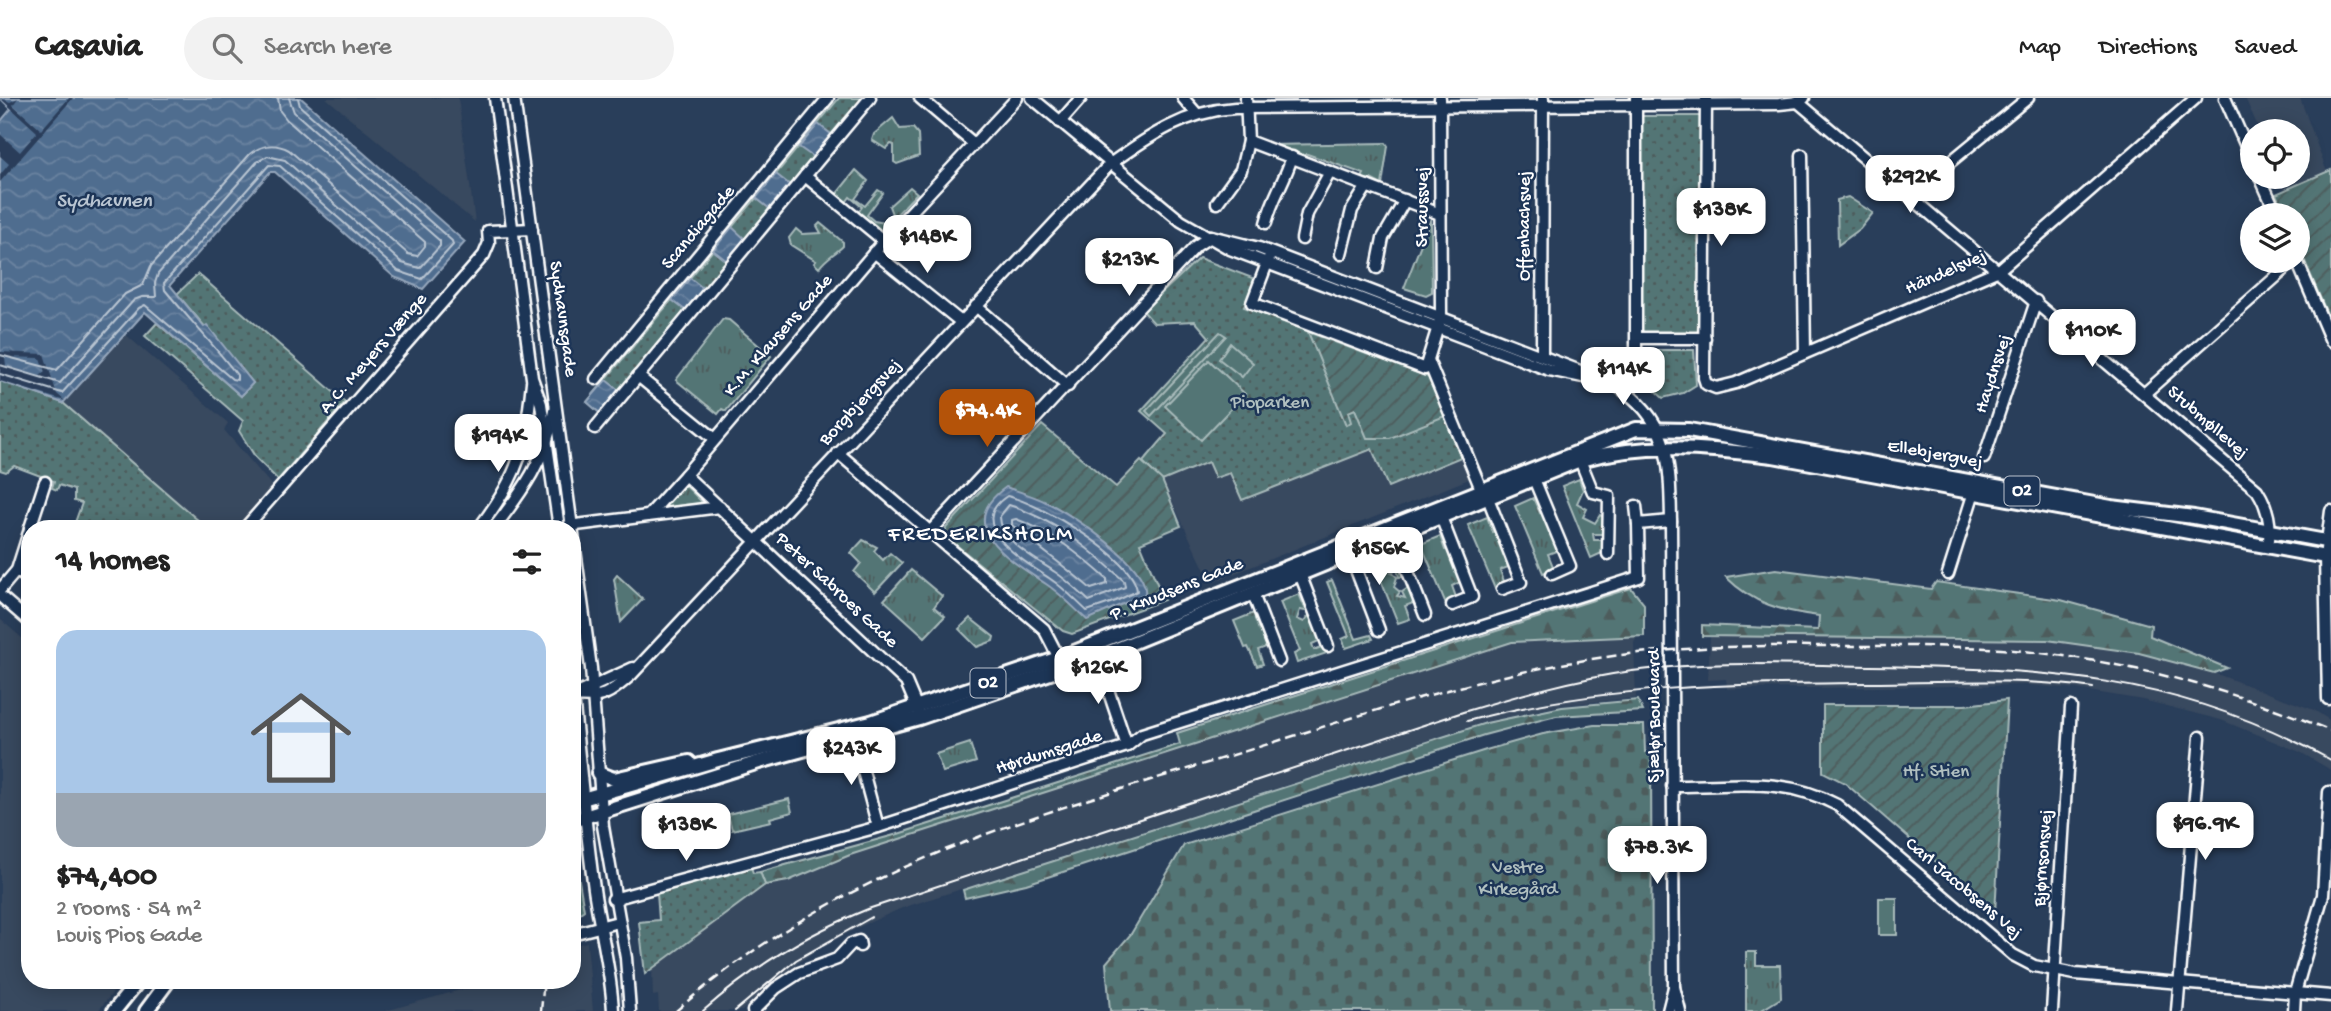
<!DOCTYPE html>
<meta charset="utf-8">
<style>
body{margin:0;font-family:"Gochi Hand",sans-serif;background:#f2f2f2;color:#222;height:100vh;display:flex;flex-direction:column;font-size:26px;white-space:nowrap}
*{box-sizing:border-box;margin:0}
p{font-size:23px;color:#767676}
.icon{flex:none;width:38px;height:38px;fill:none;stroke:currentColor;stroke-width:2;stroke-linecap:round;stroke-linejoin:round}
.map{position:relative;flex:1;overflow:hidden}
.details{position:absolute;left:21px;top:422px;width:560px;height:469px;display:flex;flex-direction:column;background:#fff;border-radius:28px;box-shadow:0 4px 18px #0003}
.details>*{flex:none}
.controls{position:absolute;left:2240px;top:21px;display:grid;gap:14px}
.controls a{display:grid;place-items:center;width:70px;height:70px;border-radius:50%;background:#fff;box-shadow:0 4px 18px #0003;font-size:35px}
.price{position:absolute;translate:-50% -60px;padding:0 16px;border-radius:14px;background:#fff;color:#222;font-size:23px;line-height:46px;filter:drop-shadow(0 2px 4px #0008)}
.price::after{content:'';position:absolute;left:50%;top:42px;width:21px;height:16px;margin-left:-10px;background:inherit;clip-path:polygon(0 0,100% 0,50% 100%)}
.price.current{background:#b45309;color:#fff}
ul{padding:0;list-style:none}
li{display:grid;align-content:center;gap:14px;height:371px;padding:0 35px}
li+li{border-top:2px solid #e0e0e0}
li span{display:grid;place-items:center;height:217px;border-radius:21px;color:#555}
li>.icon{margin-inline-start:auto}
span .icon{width:126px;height:126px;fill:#fffc;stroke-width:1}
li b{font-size:30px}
h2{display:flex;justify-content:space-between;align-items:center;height:84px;padding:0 35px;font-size:30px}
header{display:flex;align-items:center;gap:42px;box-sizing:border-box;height:98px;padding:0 35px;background:#fff;border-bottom:2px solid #e0e0e0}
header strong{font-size:33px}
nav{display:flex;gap:38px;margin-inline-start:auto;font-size:24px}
.search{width:490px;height:63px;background:#f2f2f2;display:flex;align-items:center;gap:18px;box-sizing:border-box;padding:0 24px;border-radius:38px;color:#767676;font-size:26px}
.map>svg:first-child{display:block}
.built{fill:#38485e}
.grass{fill:url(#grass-tufts);stroke:#a8baba;stroke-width:2}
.forest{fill:url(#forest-firs);stroke:#a8baba;stroke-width:2}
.cemetery{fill:url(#cemetery-stones);stroke:#a8baba;stroke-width:2}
.park{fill:url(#park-dots);stroke:#a8baba;stroke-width:2}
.garden{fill:url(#garden-furrows);stroke:#a8baba;stroke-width:2}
.pitch{fill:#527474;stroke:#a8baba;stroke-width:2}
.water{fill:url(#water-waves);stroke:#96a7bc;stroke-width:2}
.pier{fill:#293e5a;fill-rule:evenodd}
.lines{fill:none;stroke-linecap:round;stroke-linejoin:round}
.shore{stroke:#b9c5d2;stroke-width:2}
.minor-casing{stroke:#fff;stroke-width:15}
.major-casing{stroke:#fff;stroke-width:18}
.minor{stroke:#1d3557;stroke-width:10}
.major{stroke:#1d3557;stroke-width:12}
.tram{stroke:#fff;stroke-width:2}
.rail{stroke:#fff;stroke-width:2.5;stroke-dasharray:10 5;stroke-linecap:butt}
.labels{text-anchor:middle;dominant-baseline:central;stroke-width:5;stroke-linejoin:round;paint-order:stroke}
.shield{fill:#1d3557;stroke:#bbc2cd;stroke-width:2}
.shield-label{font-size:18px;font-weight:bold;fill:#fff}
.street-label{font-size:19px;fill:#fff;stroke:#1d3557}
.park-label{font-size:19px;fill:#b1c0c0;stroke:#1d3557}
.water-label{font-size:21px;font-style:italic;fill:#b9c5d2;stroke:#1d3557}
.quarter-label{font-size:23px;letter-spacing:2px;fill:#fff;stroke:#1d3557}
</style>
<header>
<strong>Casavia</strong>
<div class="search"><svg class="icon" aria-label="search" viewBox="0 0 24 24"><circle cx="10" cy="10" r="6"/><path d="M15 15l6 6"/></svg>Search here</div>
<nav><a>Map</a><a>Directions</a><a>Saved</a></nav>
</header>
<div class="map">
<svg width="2331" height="913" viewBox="0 0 2331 913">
<defs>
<pattern id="grass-tufts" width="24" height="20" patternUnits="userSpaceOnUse" patternTransform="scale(1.75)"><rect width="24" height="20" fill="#527474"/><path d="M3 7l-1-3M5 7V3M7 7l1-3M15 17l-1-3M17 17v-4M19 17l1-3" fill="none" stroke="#4e5c5c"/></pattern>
<pattern id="forest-firs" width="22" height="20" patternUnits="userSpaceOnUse" patternTransform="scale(1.75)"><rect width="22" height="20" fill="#527474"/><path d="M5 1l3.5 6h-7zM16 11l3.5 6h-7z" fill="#4e5c5c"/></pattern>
<pattern id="cemetery-stones" width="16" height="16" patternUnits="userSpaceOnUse" patternTransform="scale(1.75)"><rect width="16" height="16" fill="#527474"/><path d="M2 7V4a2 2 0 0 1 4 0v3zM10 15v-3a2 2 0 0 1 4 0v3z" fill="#4e5c5c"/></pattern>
<pattern id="park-dots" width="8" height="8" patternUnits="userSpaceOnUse" patternTransform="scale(1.75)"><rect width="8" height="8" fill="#527474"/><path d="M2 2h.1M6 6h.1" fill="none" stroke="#4e5c5c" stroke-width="1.8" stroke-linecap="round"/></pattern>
<pattern id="garden-furrows" width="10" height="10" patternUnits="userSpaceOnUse" patternTransform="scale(1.75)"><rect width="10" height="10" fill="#527474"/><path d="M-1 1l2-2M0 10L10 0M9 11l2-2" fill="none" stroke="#4e5c5c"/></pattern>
<pattern id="water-waves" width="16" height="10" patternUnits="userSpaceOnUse" patternTransform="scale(1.75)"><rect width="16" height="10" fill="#506d8f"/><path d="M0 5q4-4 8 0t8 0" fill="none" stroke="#6a83a0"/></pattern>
</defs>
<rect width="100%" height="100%" fill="#293e5a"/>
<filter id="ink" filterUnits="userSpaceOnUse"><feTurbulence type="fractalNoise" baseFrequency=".0143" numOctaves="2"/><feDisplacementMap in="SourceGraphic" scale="14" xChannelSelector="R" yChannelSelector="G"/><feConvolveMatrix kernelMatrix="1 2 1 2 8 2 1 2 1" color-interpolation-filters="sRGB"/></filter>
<g filter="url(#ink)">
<g class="built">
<polygon points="326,0 458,0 475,124"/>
<polygon points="2245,0 2300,0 2327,74 2285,92 2280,79 2298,79 2298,33 2260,33"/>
<polygon points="1240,210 1429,279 1469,381 1211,485 1162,382 1143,364 1167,336 1141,313"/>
<polygon points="125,236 228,325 224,332 273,389 236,430 207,430 63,305"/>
<polygon points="0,521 30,547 30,882 123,882 98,913 0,913"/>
<polygon points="1715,538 2047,542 2139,555 2214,575 2314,612 2331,623 2331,672 2300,654 2221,622 2143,602 2077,591 2027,587 1727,591 1726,581 1708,582 1710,539"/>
<polygon points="1637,539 1634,545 1636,600 1562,607 1484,624 902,810 853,832 813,854 762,893 742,913 659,913 658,897 653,898 652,869 765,787 788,783 850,757 1512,544"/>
<polygon points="587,844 593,913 385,913 496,882 572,882 572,848"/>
</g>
<g class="grass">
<polygon points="893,20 900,31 913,30 918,36 919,58 897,66 894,64 894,47 891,46 886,51 872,42 874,36"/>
<polygon points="1386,45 1388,48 1382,87 1371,81 1365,83 1361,82 1364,76 1307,56 1303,60 1268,47"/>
<polygon points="856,72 868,83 855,101 865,108 878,92 883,95 867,117 874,123 885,125 892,116 889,108 910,89 917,95 880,134 857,116 862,109 850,99 844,107 835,98"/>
<polygon points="1431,120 1432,194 1426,197 1404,190"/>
<path d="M820,125L843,144V148C835,156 826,160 819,170L814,165L816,163L791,147L789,140L796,131L802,136L821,135L817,128Z"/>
<polygon points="723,221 729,222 771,258 726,313 722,311 718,316 676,282"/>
<polygon points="1579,381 1583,392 1577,405 1587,411 1583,419 1595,425 1600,417 1604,420 1604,436 1593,436 1594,442 1604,442 1604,454 1591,460 1562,388"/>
<polygon points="681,383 703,405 659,410"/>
<polygon points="1533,400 1540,415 1543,414 1559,452 1548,456 1554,471 1543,475 1515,408"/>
<polygon points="1487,419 1493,434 1496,433 1511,468 1500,472 1505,486 1495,491 1468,427"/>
<polygon points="1440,438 1445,452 1449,452 1462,483 1452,488 1457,502 1446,506 1421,446"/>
<polygon points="863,442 877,449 874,453 883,462 890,455 902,465 875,494 854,474 861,465 851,455"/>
<polygon points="1396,456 1399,461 1395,464 1405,478 1399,479 1397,471 1391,474 1397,479 1394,489 1400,494 1397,498 1405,500 1402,494 1410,489 1416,504 1405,508 1410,521 1398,525 1374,465"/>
<polygon points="911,472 942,498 934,509 945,518 925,539 884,502"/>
<polygon points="617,477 643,501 621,524 614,481"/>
<polygon points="1332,482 1356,541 1371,537 1373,541 1346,550 1342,541 1349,538 1327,484"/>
<polygon points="1299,496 1305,510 1308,509 1310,514 1300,512 1297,521 1304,524 1311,515 1321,542 1312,546 1314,552 1324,548 1327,555 1297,565 1294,556 1300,553 1280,504"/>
<polygon points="1254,515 1258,520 1255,521 1259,532 1262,531 1269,548 1258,552 1263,566 1257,568 1248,549 1245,550 1234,523"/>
<polygon points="970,520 994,539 993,543 977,549 959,531"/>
<polygon points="970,645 976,664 943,674 936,656"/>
<polygon points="789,701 792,714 770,720 771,723 732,732 728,716"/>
<polygon points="1746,854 1756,854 1756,867 1780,867 1781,900 1760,913 1746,913"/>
</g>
<g class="forest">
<path d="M1776,471L1931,491L1936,484L2061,502L2151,527L2150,538L2227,570L2214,575L2139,555L2047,542L1702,538V527L1818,532L1819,518C1781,513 1753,506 1726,479Z"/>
<polygon points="1631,490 1644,506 1644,538 1512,544 850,757 788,783 765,787 760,774 898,736 1180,646 1177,635"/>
<polygon points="1638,602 1643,613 1556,618 1484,637 1026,786 965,800 963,792 1486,625 1562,609"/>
</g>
<polygon class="cemetery" points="1594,627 1644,627 1645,654 1651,654 1652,913 1110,913 1106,865 1131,836 1184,747 1486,652 1543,636"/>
<g class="park">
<polygon points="839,0 862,0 601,316 587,304"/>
<polygon points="1639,18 1700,18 1700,237 1641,238"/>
<polygon points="1848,99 1873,115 1860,131 1838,147 1837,102"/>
<polygon points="1199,160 1255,181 1244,209 1428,279 1461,359 1388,389 1372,351 1242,402 1230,375 1215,380 1208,364 1162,383 1143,364 1167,336 1141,313 1209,239 1195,223 1154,225 1143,213"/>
<polygon points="198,176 345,304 278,382 256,360 239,333 243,323 145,238 157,225 241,298 253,285 177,196"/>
<polygon points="1644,252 1694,252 1696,287 1683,295 1663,300 1641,280 1627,274"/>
<polygon points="0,283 63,305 207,430 73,430 82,405 74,403 74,392 59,387 57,392 52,390 54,383 14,368 6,374 0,372"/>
<polygon points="572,741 584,812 572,821"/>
<polygon points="751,769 753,775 760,774 765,787 645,876 639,824 659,822 657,795"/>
</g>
<g class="garden">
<polygon points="2331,72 2331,225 2298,147 2298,117 2285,117 2276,96"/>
<polygon points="1308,234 1428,279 1445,318 1390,340 1367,340 1355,311 1348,314 1351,324 1346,327"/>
<polygon points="1042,327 1116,389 1141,363 1162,382 1181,428 1140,445 1164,502 1072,536 1063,533 945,438 946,430"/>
<polygon points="2007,602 1995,815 1845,685 1823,674 1823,607 1965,607"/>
</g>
<g class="pitch">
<polygon points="1220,234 1226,238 1151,318 1146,313"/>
<polygon points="1230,245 1253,265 1242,279 1219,261"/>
<polygon points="1209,262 1245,296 1201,342 1165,308"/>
<rect x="1879" y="800" width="18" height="37"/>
</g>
<g class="water">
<polygon points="0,0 301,0 465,144 423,191 394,179 275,74 270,74 170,187 204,229 207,227 253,285 241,298 145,214 63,305 0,283 0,24 11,11"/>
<polygon points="818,26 831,36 813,59 799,49"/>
<polygon points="776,76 790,87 770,111 756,100"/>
<polygon points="732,129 745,141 727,163 713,152"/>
<polygon points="690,180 704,191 686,213 672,202"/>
<polygon points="606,282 620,293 601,316 587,304"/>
<path d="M1006,389C1020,394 1035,398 1048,405C1071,416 1150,468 1145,496L1087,522C1074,510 1061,496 1046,486C1011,463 951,428 1006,389Z"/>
</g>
<g class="pier">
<polygon points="0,0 10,4 18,0 13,7 41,32 69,0 73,0 0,84 0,77 9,66 0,58 0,36 20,54 37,34"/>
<path d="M0,254L44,256L57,296L65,303L0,283ZM5,259L40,260L45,274L40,278L6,268Z"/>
</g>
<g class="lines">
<g class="shore">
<path d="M0,257L57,272L125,196L143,187L151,168L250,56C262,46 276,45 289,52L408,156L417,158L425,148V144L287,22L280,13L278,0"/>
<polyline points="0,267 60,285 134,202 142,199 156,199 155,185 158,176 257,64 267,58 285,62 402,165 420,170 440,148 440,143 294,14 289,0"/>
<path d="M0,276L62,295L139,210L145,207L232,281L237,282V277C214,247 189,221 165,192L164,185L269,67L280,68L398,173L422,181L453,147L452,143L300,8L298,0"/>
<path d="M1007,398C1039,405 1134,459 1137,493L1116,503L1087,513C1075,502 1063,489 1049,480C1024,464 963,427 1007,398Z"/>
<path d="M1009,407C1055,422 1089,450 1124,483L1125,489L1089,503C1078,493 1067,482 1055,474C1038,462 999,443 1000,418Z"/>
<path d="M1016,421C1052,434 1079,456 1107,481V486L1091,491C1065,468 1038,450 1012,427V422Z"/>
</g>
<defs>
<g id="minor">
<polyline points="495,0 532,280 541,306 559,430"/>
<polyline points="514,0 591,570 603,728 626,860 630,913"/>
<polyline points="920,0 973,45"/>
<polyline points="1032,0 1181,123 1230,151 1549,272 1583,279"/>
<polyline points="1183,0 1196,15"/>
<polyline points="1246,0 1248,43 1440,116"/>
<polyline points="2225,0 2252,62"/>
<polyline points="1706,1 1704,280 1706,286 1716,290 1736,285 1999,172 2196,0"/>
<path d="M1798,4L2257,392C2268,409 2272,428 2268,448"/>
<polyline points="1060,24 1081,0"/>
<polyline points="1802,57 1805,255"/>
<polyline points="805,78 884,143"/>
<polyline points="2260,79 2277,117"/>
<polyline points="1910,97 2028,0"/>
<polyline points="1217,105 1241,72 1248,43"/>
<path d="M1266,125C1272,101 1285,82 1292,59"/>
<path d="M1211,138L1259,150L1614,286C1670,320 1670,364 1671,423L1674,889L1668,913"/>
<polyline points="1302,141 1307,116 1330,74"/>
<polyline points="874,154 961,224"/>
<polyline points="1341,156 1352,112 1367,88"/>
<polyline points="1269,160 1252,205 1425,271 1441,219 1440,0"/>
<polyline points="2297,163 2331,243"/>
<polyline points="1377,170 1383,140 1405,102"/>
<polyline points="976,208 1068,288"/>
<polyline points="1637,240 1705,240"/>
<polyline points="1542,257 1543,0"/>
<polyline points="1428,262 1481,391"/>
<polyline points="638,278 714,340"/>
<polyline points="596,281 828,0"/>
<polyline points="1614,286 1636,252 1636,0"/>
<polyline points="2145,295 2294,163"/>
<polyline points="595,330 870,0"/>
<polyline points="838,355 1044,531 1059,560"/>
<polyline points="1984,360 2036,203"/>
<polyline points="1580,362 1593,394 1609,398 1608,456"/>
<polyline points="685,377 884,143 1017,0"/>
<polyline points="1534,381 1570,468 1552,476"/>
<polyline points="1488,400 1521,484 1502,491"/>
<polyline points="1636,408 1638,426"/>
<polyline points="649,417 685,377 906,584 917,610"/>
<polyline points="1441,419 1472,499 1452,507"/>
<polyline points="568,428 720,409"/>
<polyline points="30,430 45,384"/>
<polyline points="245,430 484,157 489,145 488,133 532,131"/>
<path d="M479,430C520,376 525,351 532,284"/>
<path d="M494,430C522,394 547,360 554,313"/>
<polyline points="929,435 1196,148 1211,138"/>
<polyline points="1394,438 1425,517"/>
<polyline points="1350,456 1379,532"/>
<polyline points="17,472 30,483"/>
<polyline points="1300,476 1328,548"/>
<polyline points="1948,476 1974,394"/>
<polyline points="0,492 17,472 30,431"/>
<polyline points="1253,496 1279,563"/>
<polyline points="0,498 30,524"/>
<polyline points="1097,559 1127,648"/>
<path d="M572,589C579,657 585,724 594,791C600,833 611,870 613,913"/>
<path d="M573,597C601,603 611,595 631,577L1110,66C1149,38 1186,13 1235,10L1779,6L1798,4L1804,0"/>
<polyline points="574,597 633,570"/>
<polyline points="2328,601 2325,459 2331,413"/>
<polyline points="854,640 878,729"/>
<path d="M1672,688C1733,689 1781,677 1837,707L2013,857L2034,868L2075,876L2331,898"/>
<polyline points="613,801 878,729 1127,648 1142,636 1639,479 1638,426 1671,423"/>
<polyline points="572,836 618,824"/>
<polyline points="1674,889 1680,913"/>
<polyline points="753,913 776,890 799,875 837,861 851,846 859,843 860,848"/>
<polyline points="2052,913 2071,609"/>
<polyline points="2177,913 2200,639"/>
<polyline points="2294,913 2295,895 2323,797 2329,694"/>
</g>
<g id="major">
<polyline points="598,675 614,681 689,664"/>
<polyline points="572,704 718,662 871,624 1059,560 1636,331 1689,332 2111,409 2194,419 2331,444"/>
<path d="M572,723L759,664L919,620L1097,559L1580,362C1646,344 1706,350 1773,358L2331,460"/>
<polyline points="114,913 139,882"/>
<polyline points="146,913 169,882"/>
</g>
</defs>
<use href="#minor" class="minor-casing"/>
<use href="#major" class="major-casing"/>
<use href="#minor" class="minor"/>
<use href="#major" class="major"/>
<g class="tram">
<path d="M1467,623C1603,586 1740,586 1880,585C1951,584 2023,580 2093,590"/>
<path d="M703,913C753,869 806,836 868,811L1463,614C1519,597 1574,581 1632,573C1711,562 1791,567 1870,568C2041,571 2177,576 2331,662"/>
<polyline points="735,913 796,862 872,819"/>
</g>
<g class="rail">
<polyline points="541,913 544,882"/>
<path d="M676,913C831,778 1001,727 1194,669C1310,634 1428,592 1547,569C1640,550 1732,547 1826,548C1884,548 1943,547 2001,551C2115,560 2226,589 2331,633"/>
</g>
</g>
</g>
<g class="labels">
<g class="shield">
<rect x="2004.5" y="378.5" width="35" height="29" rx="5"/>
<rect x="970.5" y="570.5" width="35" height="29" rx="5"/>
</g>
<g class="shield-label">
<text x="2022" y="393">O2</text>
<text x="988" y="585">O2</text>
</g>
<g class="street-label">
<text transform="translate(1423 109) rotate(-90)">Straussvej</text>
<text transform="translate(1525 128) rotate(-90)">Offenbachsvej</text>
<text transform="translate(699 130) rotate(-50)">Scandiagade</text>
<text transform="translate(1946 175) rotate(-24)">Händelsvej</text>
<text transform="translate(562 221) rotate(82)">Sydhavnsgade</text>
<text transform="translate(779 238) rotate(-49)">K.M. Klausens Gade</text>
<text transform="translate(374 256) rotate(-49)">A.C. Meyers Vænge</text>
<text transform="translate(1994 276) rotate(-72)">Haydnsvej</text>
<text transform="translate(861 305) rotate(-47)">Borgbjergsvej</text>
<text transform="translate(2207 325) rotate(41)">Stubmøllevej</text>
<text transform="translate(1935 357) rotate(10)">Ellebjergvej</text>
<text transform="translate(1177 492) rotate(-22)">P. Knudsens Gade</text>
<text transform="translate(836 493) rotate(43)">Peter Sabroes Gade</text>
<text transform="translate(1655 618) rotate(-90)">Sjælør Boulevard</text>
<text transform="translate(1049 655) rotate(-18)">Hørdumsgade</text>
<text transform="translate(2044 760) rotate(-86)">Bjørnsonsvej</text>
<text transform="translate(1963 791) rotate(40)">Carl Jacobsens Vej</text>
</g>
<g class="park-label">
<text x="1270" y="305">Pioparken</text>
<text x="1936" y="674">Hf. Stien</text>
<text x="1518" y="770">Vestre<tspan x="1518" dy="22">Kirkegård</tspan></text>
</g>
<g class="water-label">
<text x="104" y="104">Sydhavnen</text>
</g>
<g class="quarter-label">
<text x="981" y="437">FREDERIKSHOLM</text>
</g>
</g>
</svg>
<div class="controls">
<a><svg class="icon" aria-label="locate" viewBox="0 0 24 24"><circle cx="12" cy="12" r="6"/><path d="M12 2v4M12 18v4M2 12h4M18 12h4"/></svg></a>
<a><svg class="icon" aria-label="layers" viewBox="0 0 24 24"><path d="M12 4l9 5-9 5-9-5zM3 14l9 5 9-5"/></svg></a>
</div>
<b class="price" style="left:1910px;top:117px">$292K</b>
<b class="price" style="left:1721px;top:150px">$138K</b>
<b class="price" style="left:927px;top:177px">$148K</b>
<b class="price" style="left:1129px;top:200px">$213K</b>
<b class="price" style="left:2092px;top:271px">$110K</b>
<b class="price" style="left:1623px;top:309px">$114K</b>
<b class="price current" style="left:987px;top:351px">$74.4K</b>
<b class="price" style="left:498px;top:376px">$194K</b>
<b class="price" style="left:1379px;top:489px">$156K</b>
<b class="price" style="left:1098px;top:608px">$126K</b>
<b class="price" style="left:851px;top:689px">$243K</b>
<b class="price" style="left:2205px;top:764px">$96.9K</b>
<b class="price" style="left:686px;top:765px">$138K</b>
<b class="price" style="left:1657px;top:788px">$78.3K</b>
<section class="details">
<h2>14 homes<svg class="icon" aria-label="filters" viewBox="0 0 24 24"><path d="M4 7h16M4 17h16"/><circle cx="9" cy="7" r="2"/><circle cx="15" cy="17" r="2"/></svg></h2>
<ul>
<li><span style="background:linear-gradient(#a9c7e8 75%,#9aa5b1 0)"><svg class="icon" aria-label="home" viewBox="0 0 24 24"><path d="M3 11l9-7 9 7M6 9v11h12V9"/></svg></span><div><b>$74,400</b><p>2 rooms · 54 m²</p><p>Louis Pios Gade</p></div></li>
</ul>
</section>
</div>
